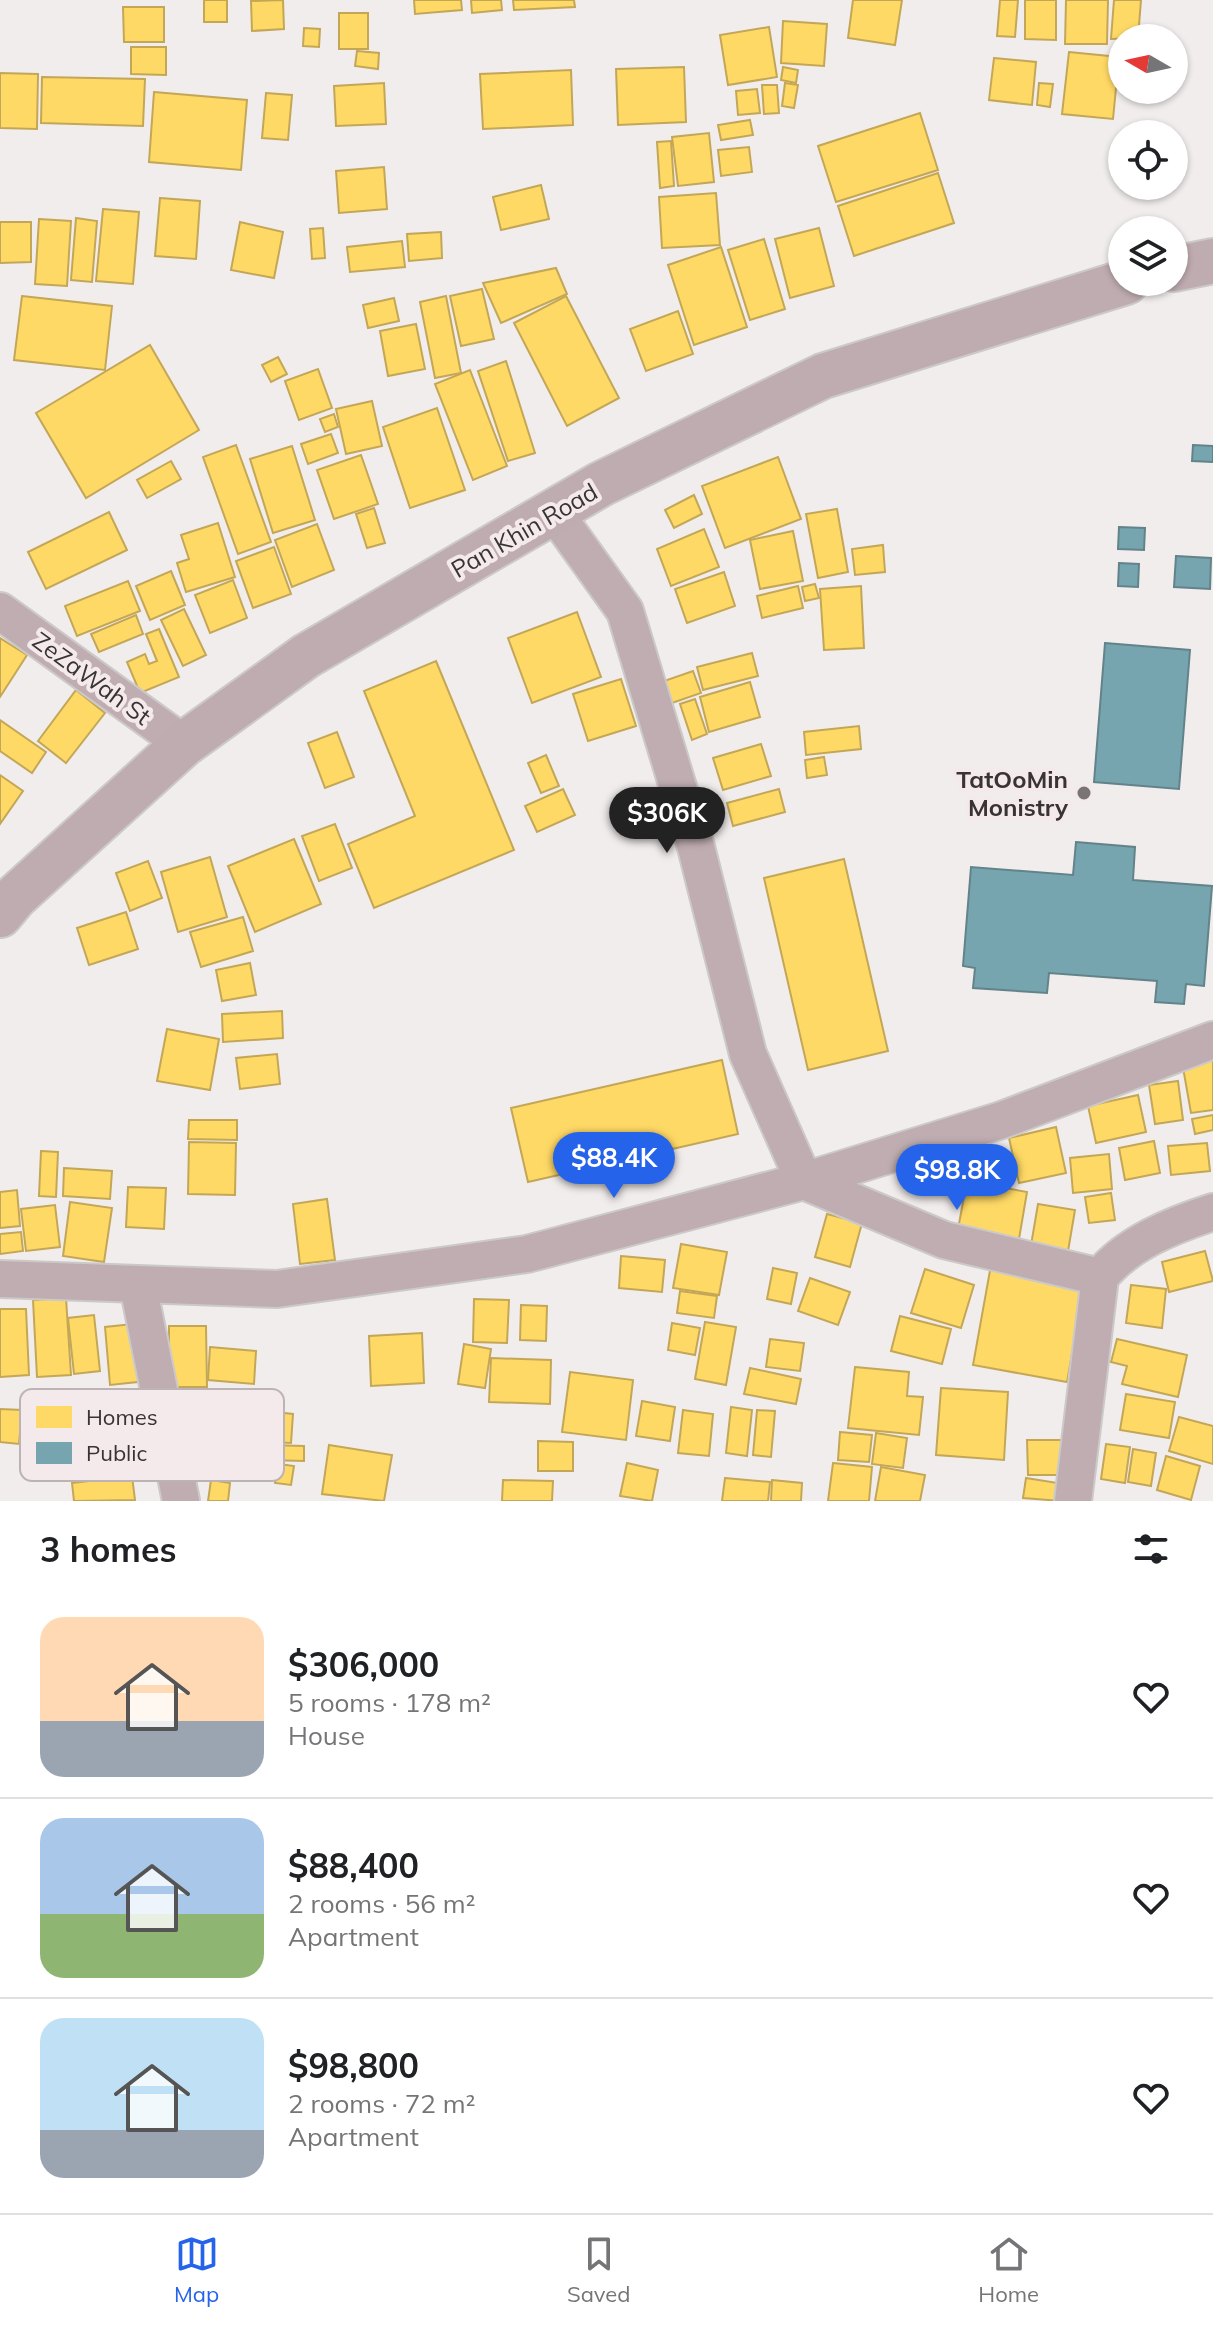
<!DOCTYPE html>
<meta charset="utf-8">
<style>
body{margin:0;font-family:Mulish,sans-serif;background:#f2f2f2;color:#202124;height:100vh;display:flex;flex-direction:column;font-size:30px;white-space:nowrap}
*{box-sizing:border-box;margin:0}
p{font-size:26px;color:#757577}
.icon{flex:none;width:44px;height:44px;fill:none;stroke:currentColor;stroke-width:2;stroke-linecap:round;stroke-linejoin:round}
.map{position:relative;height:1501px;overflow:hidden}
.drawer{display:flex;flex-direction:column;background:#fff;flex:1}
.drawer>*{flex:none}
.needle{width:52px;rotate:279deg}
.tools{position:absolute;left:1108px;top:24px;display:grid;gap:16px}
.tools a{display:grid;place-items:center;width:80px;height:80px;border-radius:50%;background:#fff;box-shadow:0 2px 6px #0004;font-size:40px}
.price{position:absolute;translate:-50% -68px;padding:0 18px;border-radius:28px;background:#2563eb;color:#fff;font-size:26px;line-height:52px;filter:drop-shadow(0 2px 4px #0008)}
.price::after{content:'';position:absolute;left:50%;top:48px;width:24px;height:18px;margin-left:-12px;background:inherit;clip-path:polygon(0 0,100% 0,50% 100%)}
.price.selected{background:#222;color:#fff}
ul{padding:0;list-style:none}
li{display:flex;align-items:center;gap:24px;height:200px;padding:0 40px}
li+li{border-top:2px solid #e0e0e0}
li span{display:grid;place-items:center;flex:none;width:224px;height:160px;border-radius:24px;color:#555}
li>.icon{margin-inline-start:auto}
span .icon{width:96px;height:96px;fill:#fffc;stroke-width:1}
li b{font-size:34px}
h2{display:flex;justify-content:space-between;align-items:center;height:96px;padding:0 40px;font-size:34px}
.dock{display:flex;justify-content:space-around;align-items:center;height:112px;border-top:2px solid #e0e0e0;background:#fff;font-size:22px;color:#757577}
.dock a{display:grid;justify-items:center;gap:4px}
.dock .selected{color:#2563eb}
.map>svg:first-child{display:block}
.homes{fill:#ffd966;stroke:#c3a757;stroke-width:2}
.public{fill:#76a5af;stroke:#63838a;stroke-width:2}
.lines{fill:none;stroke-linecap:round;stroke-linejoin:round}
.street-casing{stroke:#ccc9c9;stroke-width:40}
.primary-casing{stroke:#ccc9c9;stroke-width:48}
.street{stroke:#bfadb1;stroke-width:36}
.primary{stroke:#bfacb1;stroke-width:44}
.poi-dot{fill:#797475;stroke:#f5eaeb;stroke-width:3}
.labels{text-anchor:middle;dominant-baseline:central;stroke-width:8;stroke-linejoin:round;paint-order:stroke}
.street-label{font-size:24px;fill:#383334;stroke:#f5eaeb}
.poi-label{font-size:24px;font-weight:bold;fill:#383334;stroke:#f5eaeb;text-anchor:end}
.key{fill:#f5eaeb;stroke:#bcb3b4;stroke-width:2}
.key-label{font-size:22px;fill:#383334}
</style>
<div class="map">
<svg width="1213" height="1501" viewBox="0 0 1213 1501">
<rect width="100%" height="100%" fill="#f2eded"/>
<g class="homes">
<rect x="204" y="0" width="23" height="22"/>
<polygon points="283,0 284,29 252,31 251,1"/>
<polygon points="414,0 461,0 462,10 415,14"/>
<polygon points="471,0 501,0 502,10 472,13"/>
<polygon points="513,0 574,0 575,7 514,10"/>
<polygon points="853,0 902,0 895,45 848,38"/>
<polygon points="1000,0 1018,0 1015,37 997,36"/>
<polygon points="1025,0 1056,0 1056,40 1025,39"/>
<polygon points="1066,0 1108,0 1107,44 1065,44"/>
<polygon points="1114,0 1141,0 1138,38 1111,39"/>
<polygon points="123,7 164,7 164,42 124,42"/>
<rect x="339" y="13" width="29" height="36"/>
<polygon points="783,21 827,24 824,66 781,63"/>
<polygon points="769,27 777,77 728,85 720,35"/>
<polygon points="304,28 320,29 319,47 303,46"/>
<polygon points="131,47 166,47 166,75 131,74"/>
<polygon points="357,51 379,53 378,69 355,66"/>
<polygon points="1069,52 1119,57 1113,119 1062,114"/>
<polygon points="994,58 1036,62 1032,105 989,100"/>
<polygon points="684,67 686,122 618,125 616,69"/>
<polygon points="783,67 798,70 796,83 781,80"/>
<polygon points="571,70 573,125 483,129 480,74"/>
<polygon points="0,73 38,74 37,129 0,128"/>
<polygon points="42,77 145,79 143,126 41,123"/>
<polygon points="384,83 386,124 336,126 334,86"/>
<polygon points="785,83 798,85 794,108 782,106"/>
<polygon points="1039,83 1053,84 1050,107 1037,105"/>
<polygon points="762,85 777,85 779,113 764,114"/>
<polygon points="757,89 760,113 738,115 736,91"/>
<polygon points="154,92 247,100 241,170 149,162"/>
<polygon points="266,93 292,95 288,140 262,138"/>
<polygon points="920,113 938,170 836,202 818,146"/>
<polygon points="750,120 753,135 721,140 718,125"/>
<polygon points="709,133 714,182 678,186 672,137"/>
<polygon points="671,141 674,186 660,188 657,142"/>
<polygon points="749,147 752,172 721,176 718,150"/>
<polygon points="384,167 387,209 339,213 336,171"/>
<polygon points="938,173 954,223 854,256 838,206"/>
<polygon points="541,185 549,219 501,230 493,197"/>
<polygon points="716,193 720,245 662,248 659,197"/>
<polygon points="160,198 200,201 196,259 155,256"/>
<polygon points="103,209 139,212 133,284 96,281"/>
<polygon points="76,218 97,221 92,282 71,280"/>
<polygon points="39,219 71,221 67,286 35,284"/>
<polygon points="0,222 31,222 31,262 0,263"/>
<polygon points="240,222 283,232 274,278 231,270"/>
<polygon points="323,228 325,258 312,259 310,229"/>
<polygon points="819,228 834,286 790,298 775,239"/>
<polygon points="441,232 442,258 409,261 407,234"/>
<polygon points="764,239 785,309 750,320 728,250"/>
<polygon points="402,241 405,267 350,272 347,247"/>
<polygon points="721,247 747,327 694,345 668,265"/>
<polygon points="556,268 567,294 501,323 483,283"/>
<polygon points="482,289 494,339 461,346 450,296"/>
<polygon points="22,296 112,306 105,370 14,360"/>
<polygon points="446,296 461,373 435,378 420,302"/>
<polygon points="566,296 619,398 567,426 514,323"/>
<polygon points="394,298 399,321 368,328 363,305"/>
<polygon points="678,311 693,354 646,371 630,329"/>
<polygon points="416,324 425,369 388,376 380,331"/>
<polygon points="150,345 199,430 86,498 36,413"/>
<polygon points="278,357 287,374 271,382 262,365"/>
<polygon points="506,361 535,453 508,461 478,371"/>
<polygon points="318,369 332,408 299,420 285,381"/>
<polygon points="470,370 507,466 473,480 435,384"/>
<polygon points="372,401 382,446 346,454 336,409"/>
<polygon points="437,408 465,490 410,508 383,427"/>
<polygon points="334,414 338,427 325,432 320,419"/>
<polygon points="331,434 338,453 308,464 301,444"/>
<polygon points="236,445 271,542 238,554 203,457"/>
<polygon points="292,446 315,520 273,533 250,459"/>
<polygon points="361,455 378,504 334,519 317,470"/>
<polygon points="778,457 801,519 725,548 702,486"/>
<polygon points="171,461 181,479 147,498 137,480"/>
<polygon points="694,495 702,514 674,528 665,510"/>
<polygon points="374,508 385,543 367,548 356,514"/>
<polygon points="837,509 848,572 818,578 806,514"/>
<polygon points="109,512 127,550 46,589 28,552"/>
<polygon points="218,523 235,577 186,592 177,563 189,559 181,535"/>
<polygon points="317,524 334,570 292,587 275,540"/>
<polygon points="704,529 719,567 671,586 657,549"/>
<polygon points="793,531 803,581 760,589 750,540"/>
<polygon points="883,545 885,572 855,575 852,549"/>
<polygon points="274,547 291,594 253,608 236,561"/>
<polygon points="171,571 185,605 150,620 136,586"/>
<polygon points="724,572 735,606 687,623 675,589"/>
<polygon points="233,580 247,618 210,633 195,595"/>
<polygon points="128,581 140,611 77,636 65,606"/>
<polygon points="815,584 819,598 805,601 802,587"/>
<polygon points="798,586 803,608 762,618 757,596"/>
<polygon points="861,586 864,648 824,650 820,589"/>
<polygon points="184,609 206,655 183,666 161,620"/>
<polygon points="577,612 601,677 532,703 508,638"/>
<polygon points="136,615 143,634 99,652 91,634"/>
<polygon points="159,629 179,677 140,693 127,662 145,654 149,664 157,661 146,634"/>
<polygon points="0,638 27,655 0,697"/>
<polygon points="752,653 758,676 703,690 697,667"/>
<polygon points="436,661 514,850 374,908 348,844 415,816 364,691"/>
<polygon points="693,671 701,693 672,703 664,681"/>
<polygon points="621,679 636,726 588,741 573,694"/>
<polygon points="750,682 760,717 709,732 700,697"/>
<polygon points="76,690 105,713 66,763 38,741"/>
<polygon points="695,699 707,734 692,740 680,704"/>
<polygon points="0,720 46,752 32,773 0,751"/>
<polygon points="859,726 861,749 806,755 804,732"/>
<polygon points="337,732 354,777 325,788 308,743"/>
<polygon points="761,744 771,776 723,790 713,758"/>
<polygon points="546,755 559,786 541,793 528,763"/>
<polygon points="824,757 827,775 807,778 805,760"/>
<polygon points="0,775 23,791 0,824"/>
<polygon points="563,789 575,815 537,832 525,806"/>
<polygon points="779,789 785,812 733,826 727,803"/>
<polygon points="335,824 352,868 319,881 302,836"/>
<polygon points="294,839 321,904 255,932 228,866"/>
<polygon points="210,857 227,917 178,932 161,872"/>
<polygon points="844,859 888,1051 808,1070 764,878"/>
<polygon points="148,861 162,898 130,911 116,873"/>
<polygon points="126,912 138,949 89,965 77,928"/>
<polygon points="243,917 253,951 201,967 190,932"/>
<polygon points="250,963 256,995 222,1001 216,970"/>
<polygon points="282,1011 283,1038 223,1042 222,1014"/>
<polygon points="167,1029 219,1039 210,1090 157,1081"/>
<polygon points="277,1054 280,1084 240,1089 236,1058"/>
<polygon points="1213,1057 1213,1110 1191,1113 1182,1062"/>
<polygon points="722,1060 738,1134 528,1182 511,1108"/>
<polygon points="1178,1081 1183,1120 1155,1124 1149,1085"/>
<polygon points="1138,1095 1146,1132 1096,1143 1088,1106"/>
<polygon points="1213,1115 1213,1130 1195,1134 1192,1119"/>
<polygon points="189,1120 237,1120 237,1140 188,1139"/>
<polygon points="1056,1127 1066,1173 1019,1183 1009,1138"/>
<polygon points="1154,1141 1160,1173 1125,1180 1119,1148"/>
<polygon points="189,1142 236,1143 235,1195 188,1194"/>
<polygon points="1207,1143 1210,1171 1171,1175 1168,1146"/>
<polygon points="41,1151 58,1152 56,1197 39,1196"/>
<polygon points="1109,1154 1112,1189 1073,1193 1070,1158"/>
<polygon points="64,1168 112,1171 110,1199 63,1196"/>
<polygon points="967,1181 1027,1192 1019,1239 958,1229"/>
<polygon points="128,1187 166,1188 164,1229 126,1227"/>
<polygon points="17,1190 20,1226 0,1228 0,1192"/>
<polygon points="1111,1193 1115,1220 1089,1223 1085,1197"/>
<polygon points="327,1199 335,1260 300,1264 293,1204"/>
<polygon points="70,1202 112,1208 104,1262 63,1256"/>
<polygon points="1038,1204 1075,1210 1066,1263 1029,1257"/>
<polygon points="55,1205 60,1247 26,1251 21,1209"/>
<polygon points="827,1214 862,1223 850,1267 815,1257"/>
<polygon points="21,1232 23,1251 0,1254 0,1234"/>
<polygon points="681,1244 727,1252 719,1295 673,1288"/>
<polygon points="1205,1251 1213,1281 1169,1292 1162,1262"/>
<polygon points="621,1256 665,1260 662,1292 619,1288"/>
<polygon points="991,1265 1085,1281 1067,1382 973,1365"/>
<polygon points="773,1268 797,1273 791,1304 767,1299"/>
<polygon points="925,1269 974,1285 961,1328 911,1313"/>
<polygon points="810,1278 850,1292 838,1325 798,1311"/>
<polygon points="1131,1285 1166,1289 1162,1328 1126,1323"/>
<polygon points="680,1291 717,1296 714,1318 677,1313"/>
<polygon points="66,1298 71,1375 37,1377 33,1300"/>
<polygon points="474,1299 509,1300 507,1343 473,1342"/>
<polygon points="521,1305 547,1306 546,1341 520,1340"/>
<polygon points="0,1309 26,1309 29,1375 0,1377"/>
<polygon points="94,1315 100,1371 74,1374 68,1318"/>
<polygon points="900,1316 951,1329 942,1364 891,1351"/>
<polygon points="705,1322 736,1327 726,1385 695,1379"/>
<polygon points="142,1323 147,1381 110,1385 105,1327"/>
<polygon points="672,1323 700,1328 695,1355 668,1350"/>
<polygon points="169,1326 206,1326 207,1387 169,1387"/>
<polygon points="422,1333 424,1383 371,1386 369,1336"/>
<polygon points="770,1339 804,1343 800,1371 766,1367"/>
<polygon points="1117,1339 1187,1355 1178,1397 1122,1384 1127,1366 1111,1362"/>
<polygon points="464,1344 491,1349 485,1388 458,1384"/>
<polygon points="210,1347 256,1351 254,1384 208,1380"/>
<polygon points="491,1358 551,1360 550,1404 489,1402"/>
<polygon points="855,1367 909,1372 907,1396 923,1397 919,1435 848,1428"/>
<polygon points="750,1368 801,1379 796,1404 744,1394"/>
<polygon points="570,1372 633,1380 626,1440 562,1432"/>
<polygon points="941,1388 1008,1392 1004,1460 936,1455"/>
<polygon points="1126,1394 1175,1402 1169,1438 1120,1430"/>
<polygon points="642,1401 675,1407 670,1441 636,1436"/>
<polygon points="731,1407 752,1410 747,1456 726,1453"/>
<polygon points="0,1409 22,1410 19,1444 0,1442"/>
<polygon points="683,1410 713,1414 709,1456 678,1453"/>
<polygon points="757,1410 775,1411 771,1457 753,1455"/>
<polygon points="275,1412 293,1414 291,1443 273,1442"/>
<polygon points="1179,1417 1213,1426 1213,1464 1169,1451"/>
<polygon points="840,1432 872,1435 869,1462 838,1460"/>
<polygon points="876,1433 907,1438 903,1468 872,1464"/>
<polygon points="1027,1440 1063,1440 1063,1475 1028,1475"/>
<polygon points="538,1441 573,1442 573,1471 538,1471"/>
<polygon points="1106,1444 1130,1447 1125,1483 1101,1479"/>
<polygon points="269,1445 304,1446 304,1461 269,1460"/>
<polygon points="329,1445 392,1455 384,1501 322,1494"/>
<polygon points="1133,1449 1156,1453 1151,1486 1128,1482"/>
<polygon points="1166,1456 1200,1466 1191,1500 1157,1490"/>
<polygon points="627,1463 658,1470 652,1501 620,1496"/>
<polygon points="833,1463 872,1467 869,1501 828,1501"/>
<polygon points="279,1464 294,1466 291,1485 275,1483"/>
<polygon points="881,1467 925,1475 920,1501 875,1501"/>
<polygon points="132,1476 135,1500 74,1501 72,1483"/>
<polygon points="725,1478 770,1482 768,1501 722,1501"/>
<polygon points="1026,1478 1064,1484 1061,1501 1023,1498"/>
<polygon points="211,1480 230,1483 228,1501 208,1501"/>
<polygon points="503,1480 553,1481 552,1501 502,1501"/>
<polygon points="772,1480 802,1483 801,1501 771,1501"/>
</g>
<g class="public">
<polygon points="1193,445 1213,446 1213,462 1192,461"/>
<polygon points="1119,527 1145,528 1144,550 1118,549"/>
<polygon points="1176,556 1211,558 1210,589 1174,587"/>
<polygon points="1119,563 1139,564 1138,587 1118,586"/>
<polygon points="1105,643 1190,650 1179,789 1094,782"/>
<polygon points="1076,842 1135,847 1133,880 1212,886 1204,986 1186,984 1184,1004 1155,1002 1157,981 1049,973 1047,993 973,988 975,968 963,966 971,867 1073,875"/>
</g>
<g class="lines">
<defs>
<g id="street">
<polyline points="554,512 625,611 696,847 748,1054 804,1181 944,1240 1100,1277"/>
<polyline points="0,611 184,744"/>
<polyline points="0,1279 277,1289 527,1254 804,1181 1002,1120 1213,1040"/>
<polyline points="138,1285 181,1501"/>
<path d="M1073,1501L1100,1277C1127,1243 1173,1225 1213,1212"/>
</g>
<g id="primary">
<polyline points="1174,269 1213,261"/>
<polyline points="0,915 15,897 184,744 306,656 601,484 823,376 1126,282"/>
</g>
</defs>
<use href="#street" class="street-casing"/>
<use href="#primary" class="primary-casing"/>
<use href="#street" class="street"/>
<use href="#primary" class="primary"/>
</g>
<circle class="poi-dot" cx="1084" cy="793" r="8"/>
<g class="labels">
<g class="street-label">
<text transform="translate(524 530) rotate(-30)">Pan Khin Road</text>
<text transform="translate(92 678) rotate(36)">ZeZaWah St</text>
</g>
<g class="poi-label">
<text x="1068" y="779">TatOoMin<tspan x="1068" dy="28">Monistry</tspan></text>
</g>
</g>
<rect x="20" y="1389" width="264" height="92" rx="12" class="key"/>
<rect x="36" y="1406" width="36" height="22" fill="#ffd966"/>
<rect x="36" y="1442" width="36" height="22" fill="#76a5af"/>
<g class="key-label">
<text x="86" y="1425">Homes</text>
<text x="86" y="1461">Public</text>
</g>
</svg>
<div class="tools">
<a><svg class="needle" viewBox="-14 -14 28 28"><path d="M0-13l5 13h-10z" fill="#e53935"/><path d="M0 13l5-13h-10z" fill="#757577"/></svg></a>
<a><svg class="icon" aria-label="locate" viewBox="0 0 24 24"><circle cx="12" cy="12" r="6"/><path d="M12 2v4M12 18v4M2 12h4M18 12h4"/></svg></a>
<a><svg class="icon" aria-label="layers" viewBox="0 0 24 24"><path d="M12 4l9 5-9 5-9-5zM3 14l9 5 9-5"/></svg></a>
</div>
<b class="price selected" style="left:667px;top:855px">$306K</b>
<b class="price" style="left:614px;top:1200px">$88.4K</b>
<b class="price" style="left:957px;top:1212px">$98.8K</b>
</div>
<section class="drawer">
<h2>3 homes<svg class="icon" aria-label="filters" viewBox="0 0 24 24"><path d="M4 7h16M4 17h16"/><circle cx="9" cy="7" r="2"/><circle cx="15" cy="17" r="2"/></svg></h2>
<ul>
<li><span style="background:linear-gradient(#ffd9b3 65%,#9aa5b1 0)"><svg class="icon" aria-label="home" viewBox="0 0 24 24"><path d="M3 11l9-7 9 7M6 9v11h12V9"/></svg></span><div><b>$306,000</b><p>5 rooms · 178 m²</p><p>House</p></div><svg class="icon" aria-label="heart" viewBox="0 0 24 24"><path d="M12 20l-8-8c-3-5 5-10 8-4 3-6 11-1 8 4z"/></svg></li>
<li><span style="background:linear-gradient(#a9c7e8 60%,#8fb573 0)"><svg class="icon" aria-label="home" viewBox="0 0 24 24"><path d="M3 11l9-7 9 7M6 9v11h12V9"/></svg></span><div><b>$88,400</b><p>2 rooms · 56 m²</p><p>Apartment</p></div><svg class="icon" aria-label="heart" viewBox="0 0 24 24"><path d="M12 20l-8-8c-3-5 5-10 8-4 3-6 11-1 8 4z"/></svg></li>
<li><span style="background:linear-gradient(#bfe0f5 70%,#9aa5b1 0)"><svg class="icon" aria-label="home" viewBox="0 0 24 24"><path d="M3 11l9-7 9 7M6 9v11h12V9"/></svg></span><div><b>$98,800</b><p>2 rooms · 72 m²</p><p>Apartment</p></div><svg class="icon" aria-label="heart" viewBox="0 0 24 24"><path d="M12 20l-8-8c-3-5 5-10 8-4 3-6 11-1 8 4z"/></svg></li>
</ul>
</section>
<nav class="dock">
<a class="selected"><svg class="icon" aria-label="map" viewBox="0 0 24 24"><path d="M3 6l6-2 6 2 6-2v14l-6 2-6-2-6 2zM9 4v14M15 6v14"/></svg>Map</a>
<a><svg class="icon" aria-label="saved" viewBox="0 0 24 24"><path d="M7 4h10v16l-5-4-5 4z"/></svg>Saved</a>
<a><svg class="icon" aria-label="home" viewBox="0 0 24 24"><path d="M3 11l9-7 9 7M6 9v11h12V9"/></svg>Home</a>
</nav>
